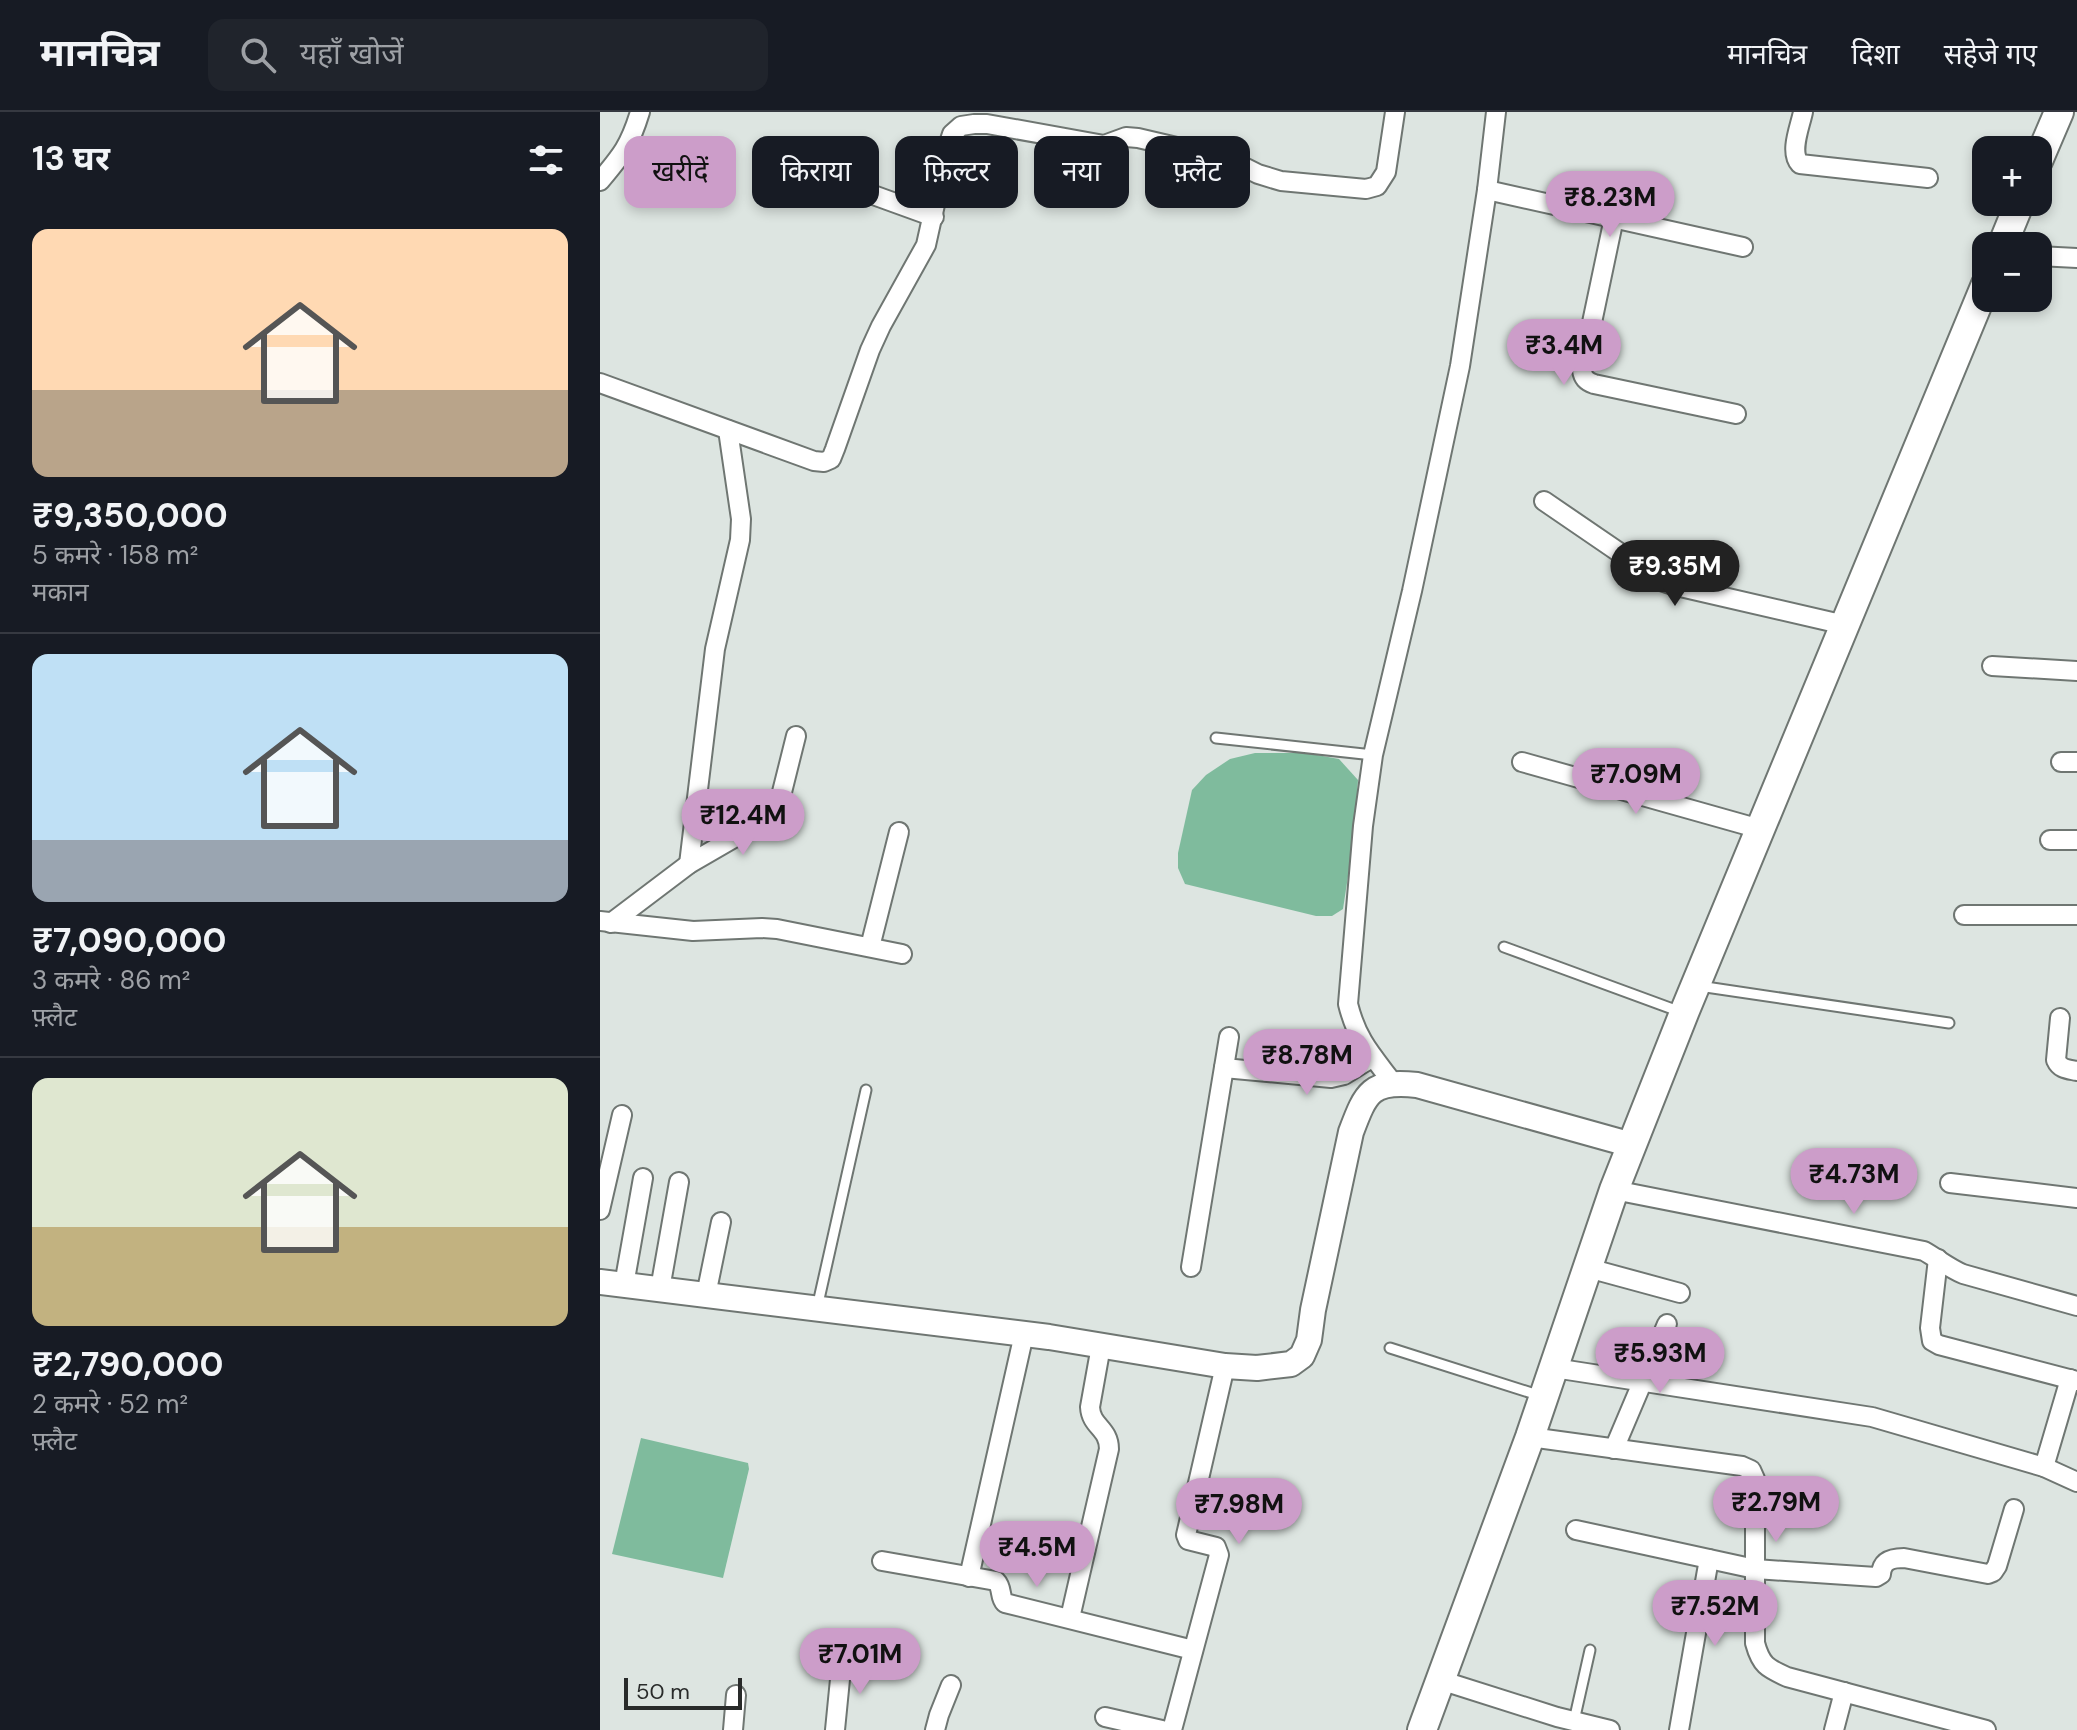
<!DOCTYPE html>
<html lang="hi">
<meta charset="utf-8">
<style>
body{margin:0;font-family:"DM Sans","Noto Sans Devanagari",sans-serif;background:#20242c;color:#f1f3f6;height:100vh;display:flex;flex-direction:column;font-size:30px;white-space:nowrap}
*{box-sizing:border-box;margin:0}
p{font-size:26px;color:#9ea1a6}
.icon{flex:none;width:44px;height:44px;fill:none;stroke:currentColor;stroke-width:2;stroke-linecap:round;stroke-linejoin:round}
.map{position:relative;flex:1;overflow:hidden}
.sheet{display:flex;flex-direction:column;background:#171b24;width:600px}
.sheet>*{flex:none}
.top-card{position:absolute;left:24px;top:24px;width:760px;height:72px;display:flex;gap:16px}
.controls{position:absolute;left:1372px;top:24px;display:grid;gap:16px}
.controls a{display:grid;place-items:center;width:80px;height:80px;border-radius:16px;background:#171b24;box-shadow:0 4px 12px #0003;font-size:40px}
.scale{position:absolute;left:24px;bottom:20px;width:118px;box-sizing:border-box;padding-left:8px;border:4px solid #292b2a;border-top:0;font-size:22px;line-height:28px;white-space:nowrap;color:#292b2a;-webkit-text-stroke:6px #dde5e1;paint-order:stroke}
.price{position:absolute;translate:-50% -68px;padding:0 18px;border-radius:28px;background:#cc9dc9;color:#111;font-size:26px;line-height:52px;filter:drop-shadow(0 2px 4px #0008)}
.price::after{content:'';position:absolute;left:50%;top:48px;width:24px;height:18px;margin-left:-12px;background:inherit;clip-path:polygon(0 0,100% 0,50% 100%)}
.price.on{background:#222;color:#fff}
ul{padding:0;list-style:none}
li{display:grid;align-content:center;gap:16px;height:424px;padding:0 32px}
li+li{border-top:2px solid #363941}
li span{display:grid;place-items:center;height:248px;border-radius:16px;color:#555}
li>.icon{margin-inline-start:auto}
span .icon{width:144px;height:144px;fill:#fffc;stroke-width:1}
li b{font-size:34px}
h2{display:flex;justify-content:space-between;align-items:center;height:96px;padding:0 32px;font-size:34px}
.tag{padding:0 28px;border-radius:16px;background:#171b24;box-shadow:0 4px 12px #0003;font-size:28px;line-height:72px}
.tag.on{background:#cc9dc9;color:#111}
header{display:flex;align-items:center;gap:48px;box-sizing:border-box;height:112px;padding:0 40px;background:#171b24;border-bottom:2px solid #363941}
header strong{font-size:38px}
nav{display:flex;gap:44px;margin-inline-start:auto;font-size:28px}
.search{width:560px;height:72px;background:#20242c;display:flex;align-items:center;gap:20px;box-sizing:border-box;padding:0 28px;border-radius:16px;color:#9ea1a6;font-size:30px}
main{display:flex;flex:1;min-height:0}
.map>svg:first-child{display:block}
.water{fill:#7fbb9d}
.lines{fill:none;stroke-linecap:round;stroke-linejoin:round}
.service-casing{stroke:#6f7672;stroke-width:13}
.minor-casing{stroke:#6f7672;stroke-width:22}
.secondary-casing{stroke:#6f7672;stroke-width:28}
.primary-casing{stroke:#6f7672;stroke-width:32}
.service{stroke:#fff;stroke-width:9}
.minor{stroke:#fff;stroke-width:18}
.secondary{stroke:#fff;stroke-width:24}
.primary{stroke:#fff;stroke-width:28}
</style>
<header>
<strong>मानचित्र</strong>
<div class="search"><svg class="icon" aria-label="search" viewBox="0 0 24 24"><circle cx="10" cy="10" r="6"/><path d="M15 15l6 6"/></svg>यहाँ खोजें</div>
<nav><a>मानचित्र</a><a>दिशा</a><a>सहेजे गए</a></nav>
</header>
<main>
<section class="sheet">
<h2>13 घर<svg class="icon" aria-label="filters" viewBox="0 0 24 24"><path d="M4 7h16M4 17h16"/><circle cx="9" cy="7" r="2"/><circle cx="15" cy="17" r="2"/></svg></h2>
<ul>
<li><span style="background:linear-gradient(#ffd9b3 65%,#b9a48a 0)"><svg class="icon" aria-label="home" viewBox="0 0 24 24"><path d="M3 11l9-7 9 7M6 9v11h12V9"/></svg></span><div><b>₹9,350,000</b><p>5 कमरे · 158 m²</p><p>मकान</p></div></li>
<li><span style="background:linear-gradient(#bfe0f5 75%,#9aa5b1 0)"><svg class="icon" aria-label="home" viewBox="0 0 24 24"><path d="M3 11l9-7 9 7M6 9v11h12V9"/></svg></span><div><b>₹7,090,000</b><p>3 कमरे · 86 m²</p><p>फ़्लैट</p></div></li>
<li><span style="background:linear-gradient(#dfe7d0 60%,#c2b280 0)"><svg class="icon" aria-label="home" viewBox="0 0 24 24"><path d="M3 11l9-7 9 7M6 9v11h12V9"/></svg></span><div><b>₹2,790,000</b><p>2 कमरे · 52 m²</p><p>फ़्लैट</p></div></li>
</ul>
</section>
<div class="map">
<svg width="1477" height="1618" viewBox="0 0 1477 1618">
<rect width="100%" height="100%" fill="#dde5e1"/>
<g class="water">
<polygon points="655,641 706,641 739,647 758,668 754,725 743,797 732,804 716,804 585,772 578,756 578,741 592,678 606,663 630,647"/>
<polygon points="41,1326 148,1351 149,1357 123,1466 12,1442"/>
</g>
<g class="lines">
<defs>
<g id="service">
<polyline points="616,626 773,643"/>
<polyline points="904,835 1081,900"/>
<polyline points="1099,874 1349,911"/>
<polyline points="217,1196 266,978"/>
<polyline points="790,1236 941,1284"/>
<polyline points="974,1609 990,1538"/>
</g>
<g id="minor">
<path d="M1203,0C1200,15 1189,40 1200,52L1328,66"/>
<polyline points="229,67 334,105"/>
<path d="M0,69C22,43 30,33 40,0"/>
<polyline points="887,78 1143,135"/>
<path d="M1014,106L982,258C983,266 986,269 994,272L1136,302"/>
<polyline points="1438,144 1477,146"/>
<polyline points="0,271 214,349 224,350 231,347 235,337 270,238 281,214 326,133 348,34 352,22 361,14 374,12 387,12 504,33 526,25 538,26 628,47 658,62 681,69 766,77 777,74 786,60 795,0"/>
<polyline points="944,389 1061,469 1076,474 1245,513"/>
<polyline points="1392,554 1477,559"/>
<polyline points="922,650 1160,717"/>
<polyline points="1461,650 1477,650"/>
<polyline points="1450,728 1477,728"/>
<polyline points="89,752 115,537 140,428 141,407 128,318"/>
<polyline points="1364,803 1477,803"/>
<polyline points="0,809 93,819 162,816 177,817 302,842"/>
<polyline points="11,811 89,752 165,708 179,692 196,624"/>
<polyline points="270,835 299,720"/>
<path d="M1460,906L1456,948C1460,957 1467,957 1477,959"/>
<polyline points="624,956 731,966 744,963 773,945"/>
<path d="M793,971C771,942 757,928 748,892L763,714L773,643L812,479L860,254L887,78L896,0"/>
<polyline points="1350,1071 1477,1086"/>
<path d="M1014,1078L1324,1139C1338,1147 1349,1156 1363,1162L1477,1194"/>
<polyline points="0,1098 22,1003"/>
<polyline points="1338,1147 1330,1216 1332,1229 1339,1233 1477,1269"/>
<polyline points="591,1155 629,925"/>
<polyline points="988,1156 1080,1181"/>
<polyline points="24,1173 43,1066"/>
<polyline points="60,1177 79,1070"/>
<polyline points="106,1183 121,1110"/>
<polyline points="954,1256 1272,1305 1444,1355 1477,1370"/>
<path d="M930,1325L1142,1354L1151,1358L1155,1367V1531C1161,1553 1167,1556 1187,1565L1386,1618"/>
<polyline points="1014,1337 1067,1212"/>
<polyline points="1444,1355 1470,1267"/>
<path d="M976,1418L1155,1457L1276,1465L1281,1462C1282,1448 1292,1446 1304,1446L1388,1462L1393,1460L1397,1454L1414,1397"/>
<path d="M282,1449L396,1469C403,1476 399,1485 405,1491L593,1538"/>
<polyline points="369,1465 424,1222"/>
<path d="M470,1506L509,1337C509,1316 491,1315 490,1295L501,1234"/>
<polyline points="840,1568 957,1605 1010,1618"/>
<polyline points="505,1605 562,1618"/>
<polyline points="133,1618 136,1583"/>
<polyline points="235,1618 242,1547"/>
<polyline points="335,1618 339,1603 351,1573"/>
<polyline points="572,1618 619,1443 616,1435 588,1428 586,1423 625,1254"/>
<polyline points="1079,1618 1109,1447"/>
<polyline points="1234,1618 1244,1580"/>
</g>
<path id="secondary" d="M0,1170L449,1225L625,1254L657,1256L691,1252L702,1244L709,1228L713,1198L751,1020C766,980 771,968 817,973L1032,1033"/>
<g id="primary">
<polyline points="1438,49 1459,0"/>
<polyline points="1402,134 1420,90"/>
<polyline points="822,1618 930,1325 1014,1078 1084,901 1386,172"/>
</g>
</defs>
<use href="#service" class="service-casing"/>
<use href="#minor" class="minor-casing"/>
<use href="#secondary" class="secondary-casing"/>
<use href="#primary" class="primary-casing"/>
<use href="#service" class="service"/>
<use href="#minor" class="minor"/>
<use href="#secondary" class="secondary"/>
<use href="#primary" class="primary"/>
</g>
</svg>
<div class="controls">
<a>+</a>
<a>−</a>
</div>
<div class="scale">50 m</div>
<b class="price" style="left:1010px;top:127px">₹8.23M</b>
<b class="price" style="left:964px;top:275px">₹3.4M</b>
<b class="price on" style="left:1075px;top:496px">₹9.35M</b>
<b class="price" style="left:1036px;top:704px">₹7.09M</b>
<b class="price" style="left:143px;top:745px">₹12.4M</b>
<b class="price" style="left:707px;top:985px">₹8.78M</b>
<b class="price" style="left:1254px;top:1104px">₹4.73M</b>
<b class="price" style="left:1060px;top:1283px">₹5.93M</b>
<b class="price" style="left:1176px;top:1432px">₹2.79M</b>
<b class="price" style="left:639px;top:1434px">₹7.98M</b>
<b class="price" style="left:437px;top:1477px">₹4.5M</b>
<b class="price" style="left:1115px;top:1536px">₹7.52M</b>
<b class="price" style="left:260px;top:1584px">₹7.01M</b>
<div class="top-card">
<a class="tag on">खरीदें</a>
<a class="tag">किराया</a>
<a class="tag">फ़िल्टर</a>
<a class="tag">नया</a>
<a class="tag">फ़्लैट</a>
</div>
</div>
</main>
